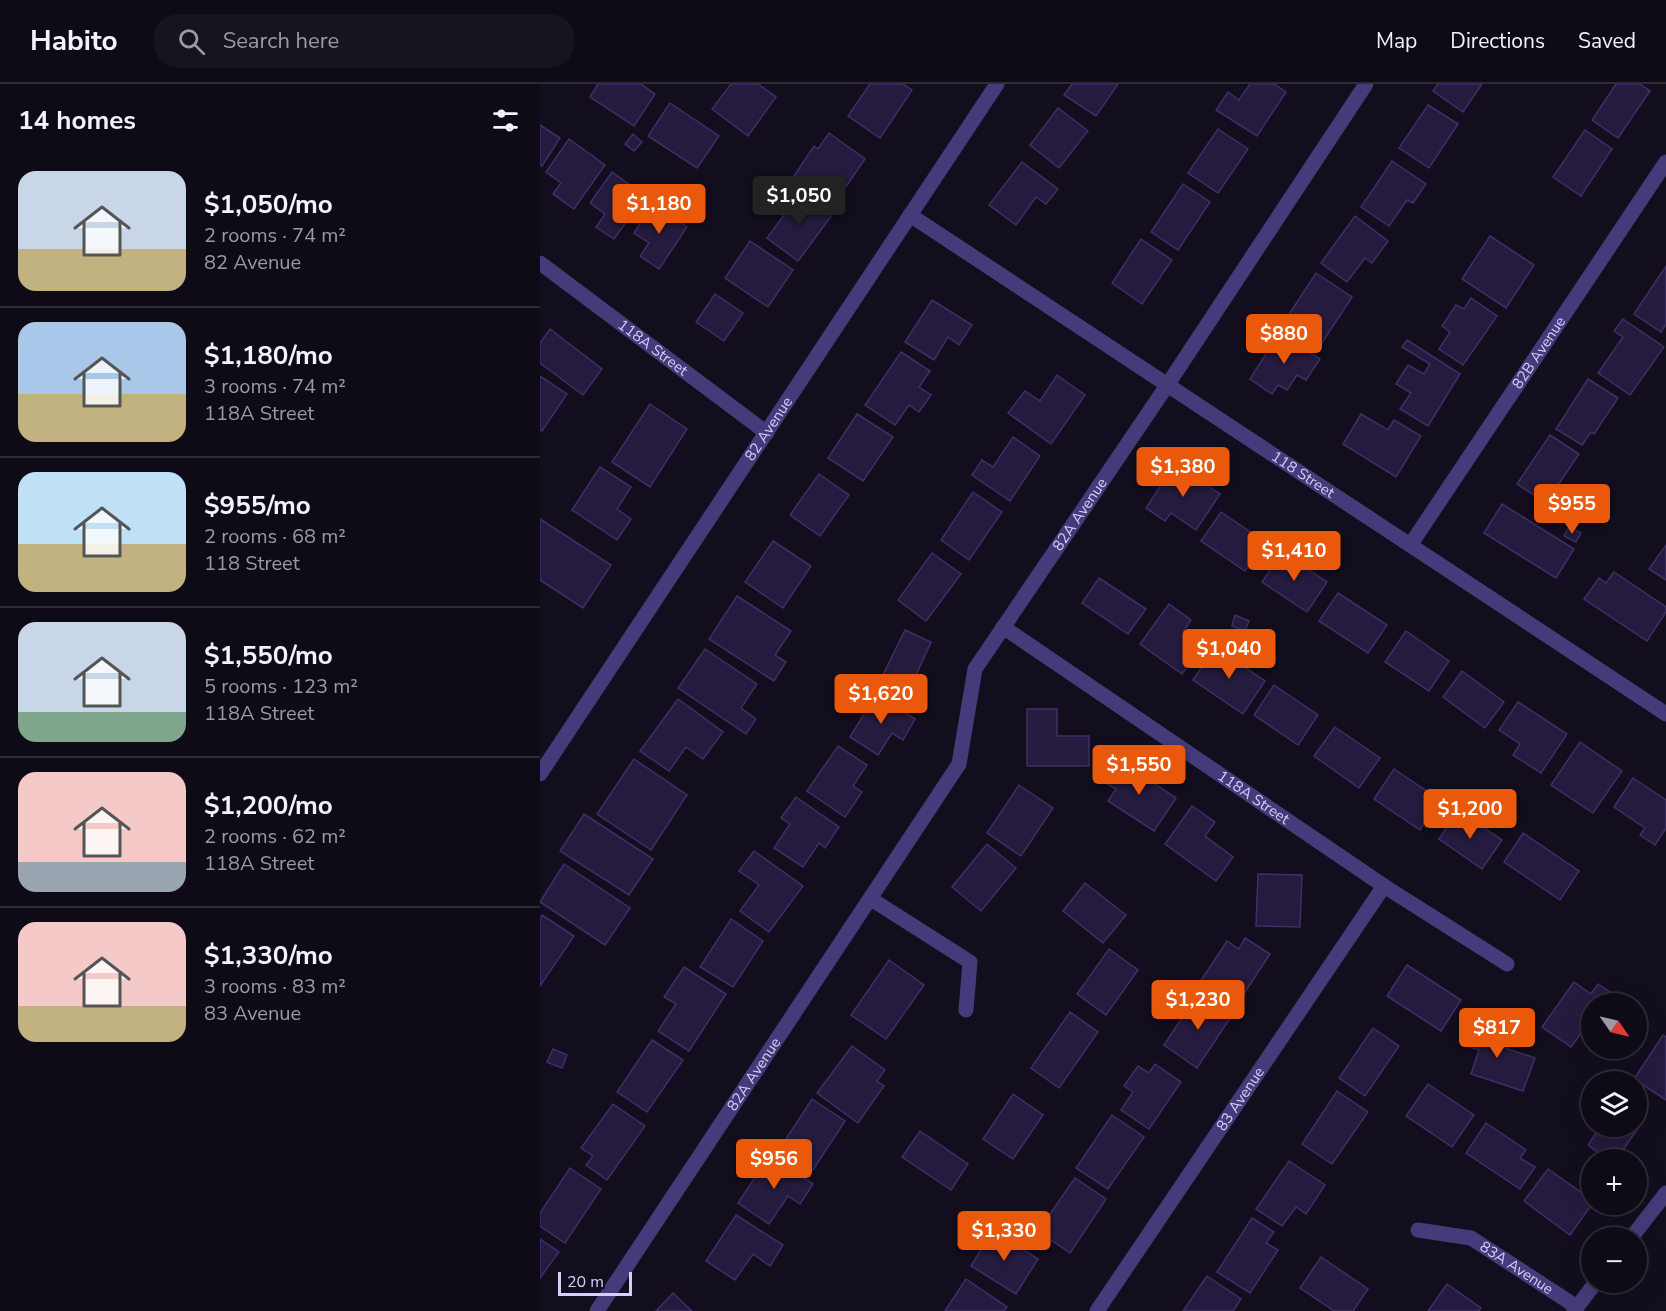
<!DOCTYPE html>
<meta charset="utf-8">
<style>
body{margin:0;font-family:"Nunito Sans",sans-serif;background:#17131f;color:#f1f3f6;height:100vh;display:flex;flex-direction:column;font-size:22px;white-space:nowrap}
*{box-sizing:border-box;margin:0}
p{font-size:20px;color:#9b9aa1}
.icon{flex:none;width:33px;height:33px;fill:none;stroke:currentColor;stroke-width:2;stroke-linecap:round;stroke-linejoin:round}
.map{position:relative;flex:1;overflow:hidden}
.panel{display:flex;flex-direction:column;background:#0e0a16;width:540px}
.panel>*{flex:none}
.needle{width:39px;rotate:124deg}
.buttons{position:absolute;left:1041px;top:909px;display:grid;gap:12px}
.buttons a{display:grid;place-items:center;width:66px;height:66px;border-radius:50%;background:#0e0a16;box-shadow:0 6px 24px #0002,0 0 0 2px #2e2b35;font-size:30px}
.scale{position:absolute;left:18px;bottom:15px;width:74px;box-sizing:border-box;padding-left:6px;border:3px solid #d7cefb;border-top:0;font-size:16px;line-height:21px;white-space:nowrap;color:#d7cefb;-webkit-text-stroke:4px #120e1e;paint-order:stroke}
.price{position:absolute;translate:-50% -51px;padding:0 14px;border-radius:6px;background:#ea580c;color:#fff;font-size:20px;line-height:39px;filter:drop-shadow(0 2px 3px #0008)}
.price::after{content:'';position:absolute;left:50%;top:36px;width:18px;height:14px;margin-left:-9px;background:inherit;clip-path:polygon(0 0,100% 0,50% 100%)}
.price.active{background:#222;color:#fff}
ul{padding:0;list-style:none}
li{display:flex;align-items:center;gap:18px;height:150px;padding:0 18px}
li+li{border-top:2px solid #2e2b35}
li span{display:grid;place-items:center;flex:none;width:168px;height:120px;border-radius:18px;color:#555}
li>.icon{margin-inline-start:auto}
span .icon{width:72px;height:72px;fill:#fffc;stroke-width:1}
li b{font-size:26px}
h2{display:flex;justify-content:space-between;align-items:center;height:72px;padding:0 18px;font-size:26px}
header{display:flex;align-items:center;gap:36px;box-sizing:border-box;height:84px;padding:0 30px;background:#0e0a16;border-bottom:2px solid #2e2b35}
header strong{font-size:28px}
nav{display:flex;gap:33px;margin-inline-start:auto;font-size:21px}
.search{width:420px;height:54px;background:#17131f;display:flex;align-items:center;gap:15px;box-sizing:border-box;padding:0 21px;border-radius:24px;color:#9b9aa1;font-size:22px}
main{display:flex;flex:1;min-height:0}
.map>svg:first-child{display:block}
.building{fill:#251b3e;stroke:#3f2f68;stroke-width:1.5}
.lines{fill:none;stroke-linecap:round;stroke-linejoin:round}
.minor{stroke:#443c7a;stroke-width:15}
.labels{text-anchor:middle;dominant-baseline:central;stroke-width:4.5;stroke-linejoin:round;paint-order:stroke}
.street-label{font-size:15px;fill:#d7cefb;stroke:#120e1e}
</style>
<header>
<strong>Habito</strong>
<div class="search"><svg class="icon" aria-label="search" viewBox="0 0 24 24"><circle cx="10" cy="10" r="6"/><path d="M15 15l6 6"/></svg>Search here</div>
<nav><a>Map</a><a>Directions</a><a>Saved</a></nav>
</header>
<main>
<section class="panel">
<h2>14 homes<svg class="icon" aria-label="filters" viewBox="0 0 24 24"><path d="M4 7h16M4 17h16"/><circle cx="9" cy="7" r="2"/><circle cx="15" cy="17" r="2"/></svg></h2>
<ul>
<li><span style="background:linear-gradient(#c9d6e8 65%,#c2b280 0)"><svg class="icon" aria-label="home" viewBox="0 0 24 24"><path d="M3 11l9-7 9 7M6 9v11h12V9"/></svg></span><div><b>$1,050/mo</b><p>2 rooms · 74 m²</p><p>82 Avenue</p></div></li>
<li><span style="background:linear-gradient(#a9c7e8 60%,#c2b280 0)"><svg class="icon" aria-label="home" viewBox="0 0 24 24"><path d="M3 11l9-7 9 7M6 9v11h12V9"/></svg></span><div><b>$1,180/mo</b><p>3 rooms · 74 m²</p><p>118A Street</p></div></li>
<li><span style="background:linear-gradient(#bfe0f5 60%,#c2b280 0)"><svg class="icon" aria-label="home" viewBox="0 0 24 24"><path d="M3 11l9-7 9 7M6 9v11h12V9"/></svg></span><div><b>$955/mo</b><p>2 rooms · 68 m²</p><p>118 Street</p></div></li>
<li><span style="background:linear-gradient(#c9d6e8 75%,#7fa58c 0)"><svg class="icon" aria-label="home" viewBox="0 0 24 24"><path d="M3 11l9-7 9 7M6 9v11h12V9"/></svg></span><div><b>$1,550/mo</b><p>5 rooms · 123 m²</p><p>118A Street</p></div></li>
<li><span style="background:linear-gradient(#f6c9c9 75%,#9aa5b1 0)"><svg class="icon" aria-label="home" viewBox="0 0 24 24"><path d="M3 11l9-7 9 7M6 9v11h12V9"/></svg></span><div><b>$1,200/mo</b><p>2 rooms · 62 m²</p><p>118A Street</p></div></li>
<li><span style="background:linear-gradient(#f6c9c9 70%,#c2b280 0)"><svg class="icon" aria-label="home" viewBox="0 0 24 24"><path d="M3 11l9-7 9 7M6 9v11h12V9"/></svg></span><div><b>$1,330/mo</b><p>3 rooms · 83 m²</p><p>83 Avenue</p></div></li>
</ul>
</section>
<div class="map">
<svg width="1126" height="1227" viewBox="0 0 1126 1227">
<rect width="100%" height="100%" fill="#120e1e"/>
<g class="building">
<polygon points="58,0 101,0 115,10 94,42 50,13"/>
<polygon points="191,0 218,0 236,13 208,52 172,25"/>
<polygon points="330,0 363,0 372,6 340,54 308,32"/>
<polygon points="532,0 578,0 556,32 524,11"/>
<polygon points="710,0 734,0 746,8 717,52 676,26 688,8 699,16"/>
<polygon points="898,0 942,0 923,28 893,7"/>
<polygon points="1076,0 1100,0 1110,7 1078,54 1052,36"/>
<polygon points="130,19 179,52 157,84 108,52"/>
<polygon points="888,21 918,40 889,84 859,64"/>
<polygon points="518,24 548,47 519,84 490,61"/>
<polygon points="0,41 20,54 2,82 0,81"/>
<polygon points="678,45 708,65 678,109 648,89"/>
<polygon points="1045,46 1072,65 1041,112 1013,93"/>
<polygon points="289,49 325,75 294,120 254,92 274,62 278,65"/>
<polygon points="93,50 102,58 94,67 85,60"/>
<polygon points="29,55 65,81 34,125 13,110 21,99 6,88"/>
<polygon points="852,77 886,100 873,119 867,116 849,142 821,123"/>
<polygon points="482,78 518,105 506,120 496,113 476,141 449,121"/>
<polygon points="72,88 105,112 74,155 56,143 65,130 50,119"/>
<polygon points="643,100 670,118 638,166 611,148"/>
<polygon points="260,109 292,131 258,177 227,154"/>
<polygon points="113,120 147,143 119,185 100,172 109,159 94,149"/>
<polygon points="815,132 848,157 832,179 825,174 807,198 781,179"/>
<polygon points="950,152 994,181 966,224 922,195"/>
<polygon points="601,155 632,176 602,220 572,199"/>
<polygon points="210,157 253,186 228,223 185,194"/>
<polygon points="1126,182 1126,240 1121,248 1094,230"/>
<polygon points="776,189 812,213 782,259 746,235"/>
<polygon points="175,210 203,229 184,257 156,238"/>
<polygon points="931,214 957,232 923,281 899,265 910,248 902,242 916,221 924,225"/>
<polygon points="392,216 432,241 419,261 408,253 394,276 365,258"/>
<polygon points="1083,235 1124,263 1090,311 1058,289 1083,253 1074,247"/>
<polygon points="10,245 62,285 43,311 0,279 0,259"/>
<polygon points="739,249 780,275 766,296 757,291 747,306 738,301 732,310 710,295"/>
<polygon points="867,256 920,290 888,342 860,325 871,309 856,300 868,281 884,290 890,280 862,263"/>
<polygon points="361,268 390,287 379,303 391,311 379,328 369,321 355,341 325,321"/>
<polygon points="517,291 545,311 511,360 468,329 485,307 500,317"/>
<polygon points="0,292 27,310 2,347 0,346"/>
<polygon points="1048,295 1078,314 1054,350 1051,348 1042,361 1016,345"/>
<polygon points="110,320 147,345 110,403 72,378"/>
<polygon points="317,330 353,353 323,397 288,374"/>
<polygon points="821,330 848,346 854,336 881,352 856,393 803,360"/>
<polygon points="1010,351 1039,370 1006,419 977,400"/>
<polygon points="473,353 500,372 470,417 432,391 442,376 453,383"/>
<polygon points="635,380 680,410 656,446 631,429 625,437 606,424"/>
<polygon points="60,383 91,403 77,425 91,435 77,456 32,426"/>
<polygon points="279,390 309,411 280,452 250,431"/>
<polygon points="433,408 462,428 429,476 401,456"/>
<polygon points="962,420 1034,465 1016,494 944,449"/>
<polygon points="681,428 725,458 705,487 661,457"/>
<polygon points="0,435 71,481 43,524 0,496"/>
<polygon points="1029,443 1041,449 1036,458 1024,452"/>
<polygon points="233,457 271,482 243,524 205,498"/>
<polygon points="1126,461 1126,496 1109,485"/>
<polygon points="742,468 787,498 767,528 722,498"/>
<polygon points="392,469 421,490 386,537 358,516"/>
<polygon points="1074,488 1126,523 1126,528 1107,557 1044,515 1059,494 1066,499"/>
<polygon points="559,494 606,525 588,550 542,519"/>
<polygon points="798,509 847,541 828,569 779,537"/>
<polygon points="197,512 251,547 235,571 246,578 234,597 169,555"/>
<polygon points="629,520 651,536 643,548 662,562 642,590 600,560"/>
<polygon points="695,531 709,537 705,547 692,542"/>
<polygon points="365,546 391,558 370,604 343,591"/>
<polygon points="866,547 909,577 889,607 845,578"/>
<polygon points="675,563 725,597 703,630 653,596"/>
<polygon points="165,565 217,600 201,624 216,635 206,650 138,604"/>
<polygon points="922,587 964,618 945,644 903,613"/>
<polygon points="734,601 778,631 758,661 714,631"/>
<polygon points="336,610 375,635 363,656 352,649 338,671 310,653"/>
<polygon points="138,615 183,648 163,675 146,663 129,687 100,667"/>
<polygon points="978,618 1027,650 1001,689 973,671 980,660 959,646"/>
<polygon points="487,625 517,625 517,652 549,652 549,682 487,682"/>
<polygon points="795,643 840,674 819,704 774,672"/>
<polygon points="1040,658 1082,687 1053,729 1011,701"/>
<polygon points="298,662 327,681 313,702 322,708 305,733 267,707"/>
<polygon points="94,675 147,711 111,766 57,730"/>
<polygon points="580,677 636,714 614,747 568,717 576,705 566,699"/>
<polygon points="854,685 900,716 880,746 834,715"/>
<polygon points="1093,694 1126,716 1126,744 1115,761 1100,751 1105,744 1074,723"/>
<polygon points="479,701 513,724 481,772 447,749"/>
<polygon points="256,713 299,743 285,764 279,759 263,783 234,764 250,740 241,734"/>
<polygon points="652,722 675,738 665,752 693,773 676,797 625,760"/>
<polygon points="918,726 962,756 942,785 899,755"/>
<polygon points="44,730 113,775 89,811 20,767"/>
<polygon points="983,749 1039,787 1020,816 964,778"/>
<polygon points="447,760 476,784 441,827 412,803"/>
<polygon points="214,767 263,802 229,848 200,827 219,801 199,787"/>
<polygon points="24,780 90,824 65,861 0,818"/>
<polygon points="718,790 762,791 760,843 716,842"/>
<polygon points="545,799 586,831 563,859 523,827"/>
<polygon points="2,831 34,852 0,902 0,835"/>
<polygon points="191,835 223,857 193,903 160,883"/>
<polygon points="705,854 730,870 696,922 660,898 687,857 699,865"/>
<polygon points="569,865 598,886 566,931 537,910"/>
<polygon points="349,876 384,901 346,955 311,931"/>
<polygon points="867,881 921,916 901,947 847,912"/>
<polygon points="144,883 186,910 149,967 118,947 136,920 124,913"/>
<polygon points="1034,898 1051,910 1058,900 1070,908 1062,920 1052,920 1052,934 1031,963 1002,943"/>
<polygon points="658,910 691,933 657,984 624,961"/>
<polygon points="530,928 558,948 519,1004 491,984"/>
<polygon points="932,937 958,945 953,960 995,974 983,1007 931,990 939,966 923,961"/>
<polygon points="833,944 859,962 825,1012 799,994"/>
<polygon points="1123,951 1126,953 1126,1016 1094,995"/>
<polygon points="112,956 143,976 107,1028 77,1008"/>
<polygon points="312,962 345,986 337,997 344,1002 318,1039 277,1009"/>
<polygon points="13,965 27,971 22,984 7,978"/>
<polygon points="615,980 641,998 609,1045 581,1026 593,1008 584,1002 598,982 609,989"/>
<polygon points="888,1000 934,1031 912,1063 866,1032"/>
<polygon points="797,1007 828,1028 792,1080 762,1060"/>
<polygon points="473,1010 503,1031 473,1075 443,1055"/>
<polygon points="272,1015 305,1037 273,1086 240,1064"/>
<polygon points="73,1020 105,1042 67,1096 46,1081 53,1072 41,1064"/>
<polygon points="1096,1028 1105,1034 1076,1076 1068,1076 1048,1061 1061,1042 1096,1042"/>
<polygon points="572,1031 604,1053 568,1105 536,1084"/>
<polygon points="946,1039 986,1066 980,1074 995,1083 980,1105 926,1069"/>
<polygon points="380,1047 428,1080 411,1106 362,1073"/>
<polygon points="230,1071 273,1100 260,1120 248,1112 229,1140 198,1119"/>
<polygon points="749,1077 785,1101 766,1130 756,1123 742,1142 716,1125"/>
<polygon points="30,1084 61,1105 25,1159 0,1142 0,1129"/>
<polygon points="1008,1085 1052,1116 1052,1120 1030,1151 984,1117"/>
<polygon points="535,1094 566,1115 530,1169 498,1147"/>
<polygon points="196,1131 243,1161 230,1182 213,1170 195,1196 166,1177"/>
<polygon points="712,1134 734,1148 726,1159 738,1166 710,1209 677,1188"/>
<polygon points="453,1146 498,1175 476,1210 431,1182"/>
<polygon points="0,1155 19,1168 0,1194"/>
<polygon points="781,1173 828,1205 813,1227 794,1227 760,1204"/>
<polygon points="667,1192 701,1215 693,1227 643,1227"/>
<polygon points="426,1195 467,1223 464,1227 405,1227"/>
<polygon points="907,1200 941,1224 939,1227 888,1227"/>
<polygon points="133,1209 152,1227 116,1227"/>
</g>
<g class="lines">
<g class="minor">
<path id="s1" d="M370,131L1126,630"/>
<path id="s2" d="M0,179L227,349"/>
<path id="s3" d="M871,460L1126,78"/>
<path id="s4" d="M463,543L844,802L967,880"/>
<path id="s5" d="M0,690L457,0"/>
<polyline points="331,815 430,878 426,926"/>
<path id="s6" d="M878,1146L931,1154L1037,1223"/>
<polyline points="1091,1154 1126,1109"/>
<path id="s7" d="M57,1227L419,680L435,585L628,300L826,0"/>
<path id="s8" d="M557,1227L844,802"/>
<polyline points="1034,1227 1056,1198"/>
</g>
</g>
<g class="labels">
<g class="street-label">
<text stroke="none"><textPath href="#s2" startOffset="141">118A Street</textPath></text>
<text stroke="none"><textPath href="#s3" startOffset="230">82B Avenue</textPath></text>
<text stroke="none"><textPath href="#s5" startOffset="414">82 Avenue</textPath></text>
<text stroke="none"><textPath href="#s1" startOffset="471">118 Street</textPath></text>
<text stroke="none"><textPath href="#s7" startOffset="939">82A Avenue</textPath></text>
<text stroke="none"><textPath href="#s4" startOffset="303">118A Street</textPath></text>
<text stroke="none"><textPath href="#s7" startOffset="284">82A Avenue</textPath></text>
<text stroke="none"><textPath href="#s8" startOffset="256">83 Avenue</textPath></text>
<text stroke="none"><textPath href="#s6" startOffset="108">83A Avenue</textPath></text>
</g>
</g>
</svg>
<div class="buttons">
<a><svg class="needle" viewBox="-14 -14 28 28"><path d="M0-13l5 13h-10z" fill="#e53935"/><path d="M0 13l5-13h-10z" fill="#9b9aa1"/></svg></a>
<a><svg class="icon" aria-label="layers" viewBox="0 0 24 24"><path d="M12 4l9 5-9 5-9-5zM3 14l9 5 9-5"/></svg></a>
<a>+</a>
<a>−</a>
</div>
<div class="scale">20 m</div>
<b class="price active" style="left:259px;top:143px">$1,050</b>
<b class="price" style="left:119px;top:151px">$1,180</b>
<b class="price" style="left:744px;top:281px">$880</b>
<b class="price" style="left:643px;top:414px">$1,380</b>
<b class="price" style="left:1032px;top:451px">$955</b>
<b class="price" style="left:754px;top:498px">$1,410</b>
<b class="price" style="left:689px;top:596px">$1,040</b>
<b class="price" style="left:341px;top:641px">$1,620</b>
<b class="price" style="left:599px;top:712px">$1,550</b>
<b class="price" style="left:930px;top:756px">$1,200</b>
<b class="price" style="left:658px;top:947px">$1,230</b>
<b class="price" style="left:957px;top:975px">$817</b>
<b class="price" style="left:234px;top:1106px">$956</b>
<b class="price" style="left:464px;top:1178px">$1,330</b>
</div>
</main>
